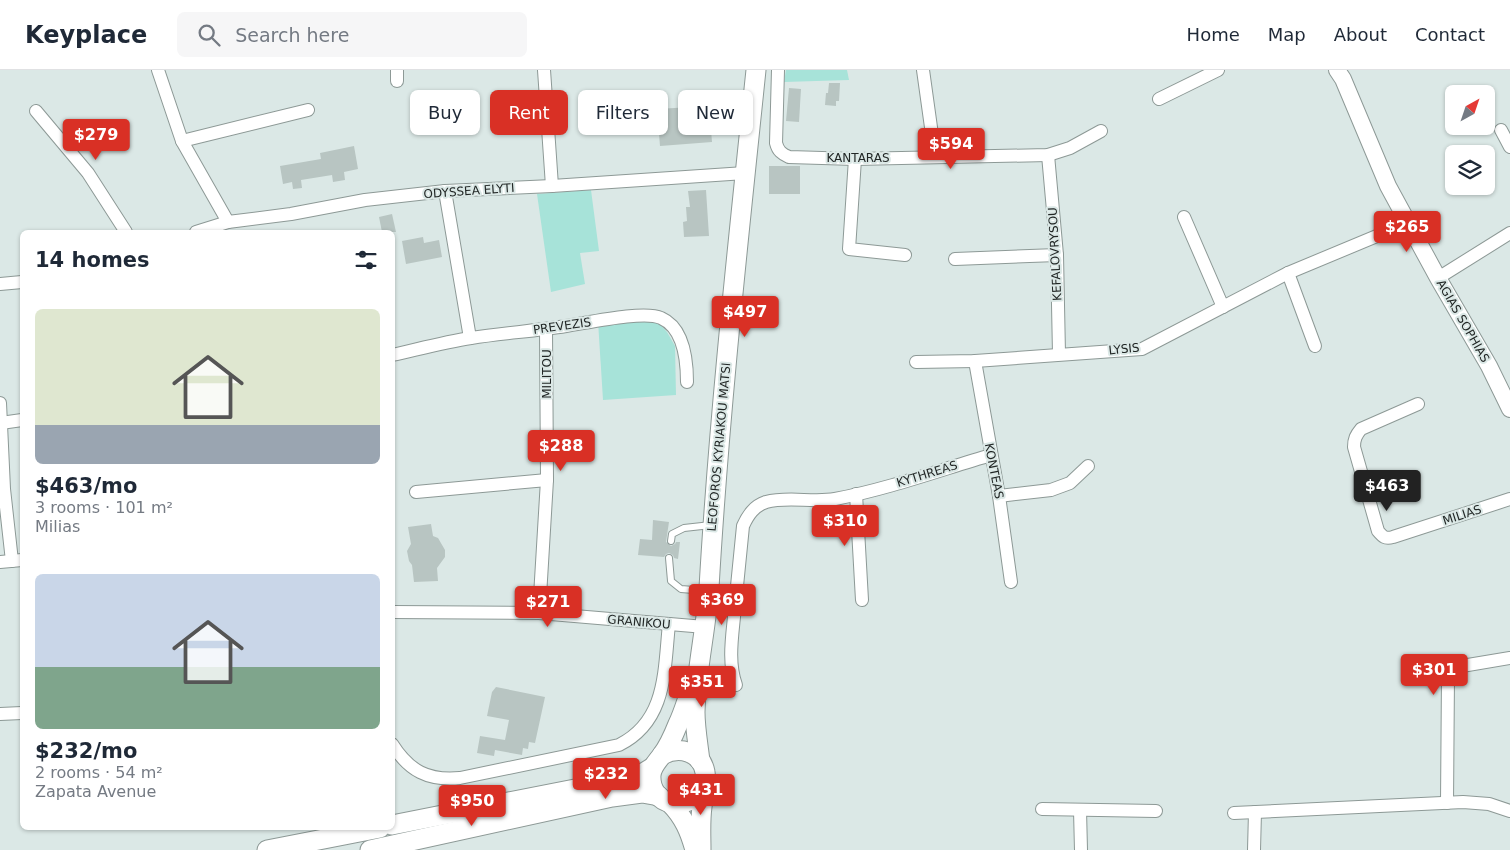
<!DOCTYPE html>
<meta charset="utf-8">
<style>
body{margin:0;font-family:"DejaVu Sans",sans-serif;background:#f6f6f7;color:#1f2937;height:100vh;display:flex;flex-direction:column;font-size:19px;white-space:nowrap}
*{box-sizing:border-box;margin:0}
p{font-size:16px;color:#747a83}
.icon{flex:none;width:28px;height:28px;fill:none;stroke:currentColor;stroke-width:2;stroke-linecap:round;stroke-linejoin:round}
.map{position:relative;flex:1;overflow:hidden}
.panel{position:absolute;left:20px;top:160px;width:375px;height:600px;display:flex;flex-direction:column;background:#fff;border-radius:8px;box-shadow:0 1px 4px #0004}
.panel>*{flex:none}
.guide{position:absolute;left:410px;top:20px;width:475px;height:45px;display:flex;gap:10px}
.needle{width:32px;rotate:40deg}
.buttons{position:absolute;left:1445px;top:15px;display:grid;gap:10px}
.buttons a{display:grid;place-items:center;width:50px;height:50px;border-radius:8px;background:#fff;box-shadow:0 1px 4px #0004;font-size:25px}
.price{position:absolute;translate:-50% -42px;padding:0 11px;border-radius:5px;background:#d93025;color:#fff;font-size:16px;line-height:32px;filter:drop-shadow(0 1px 2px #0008)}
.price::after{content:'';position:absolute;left:50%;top:30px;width:15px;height:11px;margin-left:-8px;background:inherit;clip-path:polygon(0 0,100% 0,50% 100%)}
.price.active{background:#222;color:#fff}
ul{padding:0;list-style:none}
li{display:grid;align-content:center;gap:10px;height:265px;padding:0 15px}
li span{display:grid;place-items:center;height:155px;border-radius:8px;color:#555}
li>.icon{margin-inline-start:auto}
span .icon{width:90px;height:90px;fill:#fffc;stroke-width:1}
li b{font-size:21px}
h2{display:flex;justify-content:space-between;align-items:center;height:60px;padding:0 15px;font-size:21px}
.pill{padding:0 18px;border-radius:8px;background:#fff;box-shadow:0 1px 4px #0004;font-size:18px;line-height:45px}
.pill.active{background:#d93025;color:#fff}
header{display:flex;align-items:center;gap:30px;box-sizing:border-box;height:70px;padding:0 25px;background:#fff;border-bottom:1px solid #e0e1e3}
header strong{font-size:24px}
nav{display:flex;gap:28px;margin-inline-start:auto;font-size:18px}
.search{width:350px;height:45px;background:#f6f6f7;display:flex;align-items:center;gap:12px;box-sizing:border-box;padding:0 18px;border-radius:8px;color:#747a83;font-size:19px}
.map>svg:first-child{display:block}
.green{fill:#a7e3d9}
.building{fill:#b8c5c2}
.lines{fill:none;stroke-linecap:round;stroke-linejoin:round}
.service-casing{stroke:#8d9996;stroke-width:8}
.minor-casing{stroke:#8d9996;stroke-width:14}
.tertiary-casing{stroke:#8d9996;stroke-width:18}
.secondary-casing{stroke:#8d9996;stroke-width:21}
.service{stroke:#fff;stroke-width:6}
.minor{stroke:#fff;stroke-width:12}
.tertiary{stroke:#fff;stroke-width:16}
.secondary{stroke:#fff;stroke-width:19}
.labels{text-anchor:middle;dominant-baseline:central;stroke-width:4;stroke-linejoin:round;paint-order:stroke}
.street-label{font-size:12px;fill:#222726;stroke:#dbe8e6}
</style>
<header>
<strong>Keyplace</strong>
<div class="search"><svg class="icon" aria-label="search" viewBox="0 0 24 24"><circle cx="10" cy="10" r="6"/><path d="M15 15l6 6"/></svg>Search here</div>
<nav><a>Home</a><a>Map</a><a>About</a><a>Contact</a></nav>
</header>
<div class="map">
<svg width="1510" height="780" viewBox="0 0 1510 780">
<rect width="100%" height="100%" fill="#dbe8e6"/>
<g class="green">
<polygon points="786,0 847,0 849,10 784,12"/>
<polygon points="591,120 599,181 580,183 585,214 551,222 537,124"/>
<polygon points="656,250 667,262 675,276 676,325 603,330 598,251"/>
</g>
<g class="building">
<polygon points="829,13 840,13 839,31 836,31 836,36 825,35 826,23 828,23"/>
<polygon points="789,18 801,19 799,52 786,51"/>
<polygon points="709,36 712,72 660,76 657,39"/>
<polygon points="354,76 358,99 344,102 345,110 333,112 332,105 301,110 302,118 293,119 292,112 283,114 280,96 321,89 320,83"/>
<rect x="769" y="96" width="31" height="28"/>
<polygon points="706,120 709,166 684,167 683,152 687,151 686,137 690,137 688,121"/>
<polygon points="392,144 396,162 382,162 379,147"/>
<polygon points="423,167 424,173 439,170 442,187 406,194 402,171"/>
<polygon points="653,450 669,452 666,472 671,476 675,474 676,472 680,472 678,489 674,488 673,485 669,483 666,484 664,487 638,485 640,469 652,470"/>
<polygon points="431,454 433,466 438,468 445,480 445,487 437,498 438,511 414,512 412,495 409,491 407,481 411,474 408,457"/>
<polygon points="496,617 545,627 535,673 529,672 528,679 523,678 522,685 495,680 494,686 477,683 480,666 505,670 509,650 487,646 492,622"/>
</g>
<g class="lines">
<defs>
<g id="service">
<polyline points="671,471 672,464 684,458 711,455"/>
<polyline points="669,488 671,511 681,519 706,521"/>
</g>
<g id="minor">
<polyline points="158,0 182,71 228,152"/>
<polyline points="397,0 397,11"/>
<polyline points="544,0 552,116"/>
<path d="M778,0L776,73C778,81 782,84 789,87L855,89L1048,85L1070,78L1101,61"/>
<polyline points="923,0 935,86"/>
<polyline points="1159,29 1218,0"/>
<polyline points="36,41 88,103 126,162"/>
<polyline points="1501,60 1510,77"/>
<polyline points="182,71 308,40"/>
<polyline points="1048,85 1057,185 1059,284"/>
<polyline points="855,89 849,179 905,185"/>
<polyline points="445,121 470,268"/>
<polyline points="1184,147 1223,237"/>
<polyline points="196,162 228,152 291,144 365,130 445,121 552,116 745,103"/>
<polyline points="955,189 1057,185"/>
<polyline points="1288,203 1315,276"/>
<polyline points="1438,208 1510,163"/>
<polyline points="0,214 22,212"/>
<path d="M392,285C419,279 445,272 471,268C503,263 535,261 566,256C587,253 644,240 661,248C684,258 687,290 687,312"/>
<polyline points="975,291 999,426 1011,512"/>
<polyline points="916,292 975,291 1142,279 1288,203 1408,153"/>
<polyline points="0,333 4,419 12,491"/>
<path d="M1418,334L1361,359C1356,365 1354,369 1354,377L1378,461C1383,467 1385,469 1393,467L1510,429"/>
<polyline points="1,353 22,350"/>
<polyline points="416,422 547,410"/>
<polyline points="856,424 862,530"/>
<polyline points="999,426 1051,420 1070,413 1088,396"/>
<polyline points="0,492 22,490"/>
<path d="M708,533L735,536L743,456C748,445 754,436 766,432C788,426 813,433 835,429C888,419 940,400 991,385"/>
<path d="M735,536C733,563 727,590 736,615"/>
<polyline points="392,542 539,543 705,557"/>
<polyline points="539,543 547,410 546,259"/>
<polyline points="0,644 22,643"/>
<path d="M392,674C409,701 428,711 460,708L619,675C667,651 664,601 669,554"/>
<polyline points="1447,733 1448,606 1450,600 1456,597 1510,588"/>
<polyline points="1042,739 1156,741"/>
<polyline points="1080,740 1081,780"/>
<polyline points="1234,743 1463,732 1489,734 1510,741"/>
<polyline points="1254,780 1255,742"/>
</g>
<polyline id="tertiary" points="1337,0 1343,9 1388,116 1438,208 1489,296 1510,339"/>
<g id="secondary">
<path d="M690,622C686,633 683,644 678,654C674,664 669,676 662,685C657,692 652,696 651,705C649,736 689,745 704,716"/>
<path d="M662,685C679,676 701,681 705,702C707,711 703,727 702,737C700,751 701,766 701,780"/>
<path d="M700,691C698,674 695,658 695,642C696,601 706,560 709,518C719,345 738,173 756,0"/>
<path d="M670,733C684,747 690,762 695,780"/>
<polyline points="392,755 631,708 640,705 653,697"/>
<polyline points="267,780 380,758"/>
<polyline points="370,780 612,727 642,723 659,726"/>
</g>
</defs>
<use href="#service" class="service-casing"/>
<use href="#minor" class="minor-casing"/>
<use href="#tertiary" class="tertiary-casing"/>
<use href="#secondary" class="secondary-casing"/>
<use href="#service" class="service"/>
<use href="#minor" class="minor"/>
<use href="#tertiary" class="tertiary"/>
<use href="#secondary" class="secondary"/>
</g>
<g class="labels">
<g class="street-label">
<text x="858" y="88">KANTARAS</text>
<text transform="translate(469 121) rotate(-4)">ODYSSEA ELYTI</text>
<text transform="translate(1055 184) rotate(-93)">KEFALOVRYSOU</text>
<text transform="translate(1463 251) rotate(60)">AGIAS SOPHIAS</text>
<text transform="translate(562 256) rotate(-8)">PREVEZIS</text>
<text transform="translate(1124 279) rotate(-6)">LYSIS</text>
<text transform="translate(547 304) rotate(-90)">MILITOU</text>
<text transform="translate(719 377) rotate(-85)">LEOFOROS KYRIAKOU MATSI</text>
<text transform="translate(994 401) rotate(79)">KONTEAS</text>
<text transform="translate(927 404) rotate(-17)">KYTHREAS</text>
<text transform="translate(1462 445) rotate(-18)">MILIAS</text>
<text transform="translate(639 552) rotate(5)">GRANIKOU</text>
</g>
</g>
</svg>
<div class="buttons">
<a><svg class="needle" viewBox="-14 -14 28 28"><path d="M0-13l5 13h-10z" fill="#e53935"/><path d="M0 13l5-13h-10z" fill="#747a83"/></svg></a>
<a><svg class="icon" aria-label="layers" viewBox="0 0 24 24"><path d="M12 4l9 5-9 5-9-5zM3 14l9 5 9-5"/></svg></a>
</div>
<b class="price" style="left:96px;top:91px">$279</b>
<b class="price" style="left:951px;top:100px">$594</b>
<b class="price" style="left:1407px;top:183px">$265</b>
<b class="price" style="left:745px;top:268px">$497</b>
<b class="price" style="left:561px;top:402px">$288</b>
<b class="price active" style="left:1387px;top:442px">$463</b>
<b class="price" style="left:845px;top:477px">$310</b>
<b class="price" style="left:722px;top:556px">$369</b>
<b class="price" style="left:548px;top:558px">$271</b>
<b class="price" style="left:1434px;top:626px">$301</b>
<b class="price" style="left:702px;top:638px">$351</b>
<b class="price" style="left:606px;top:730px">$232</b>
<b class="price" style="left:701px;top:746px">$431</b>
<b class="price" style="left:472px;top:757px">$950</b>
<div class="guide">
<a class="pill">Buy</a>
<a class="pill active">Rent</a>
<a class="pill">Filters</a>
<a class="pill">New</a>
</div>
<section class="panel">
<h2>14 homes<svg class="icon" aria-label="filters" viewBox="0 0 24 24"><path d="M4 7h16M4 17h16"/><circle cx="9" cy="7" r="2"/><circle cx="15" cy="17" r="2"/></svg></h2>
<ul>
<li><span style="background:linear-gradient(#dfe7d0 75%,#9aa5b1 0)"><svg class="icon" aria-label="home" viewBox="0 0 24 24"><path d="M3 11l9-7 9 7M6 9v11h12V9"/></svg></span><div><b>$463/mo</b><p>3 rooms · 101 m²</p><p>Milias</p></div></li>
<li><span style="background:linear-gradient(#c9d6e8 60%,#7fa58c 0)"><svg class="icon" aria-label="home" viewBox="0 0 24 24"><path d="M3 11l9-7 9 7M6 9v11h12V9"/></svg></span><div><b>$232/mo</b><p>2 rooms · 54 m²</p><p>Zapata Avenue</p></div></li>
</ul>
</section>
</div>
